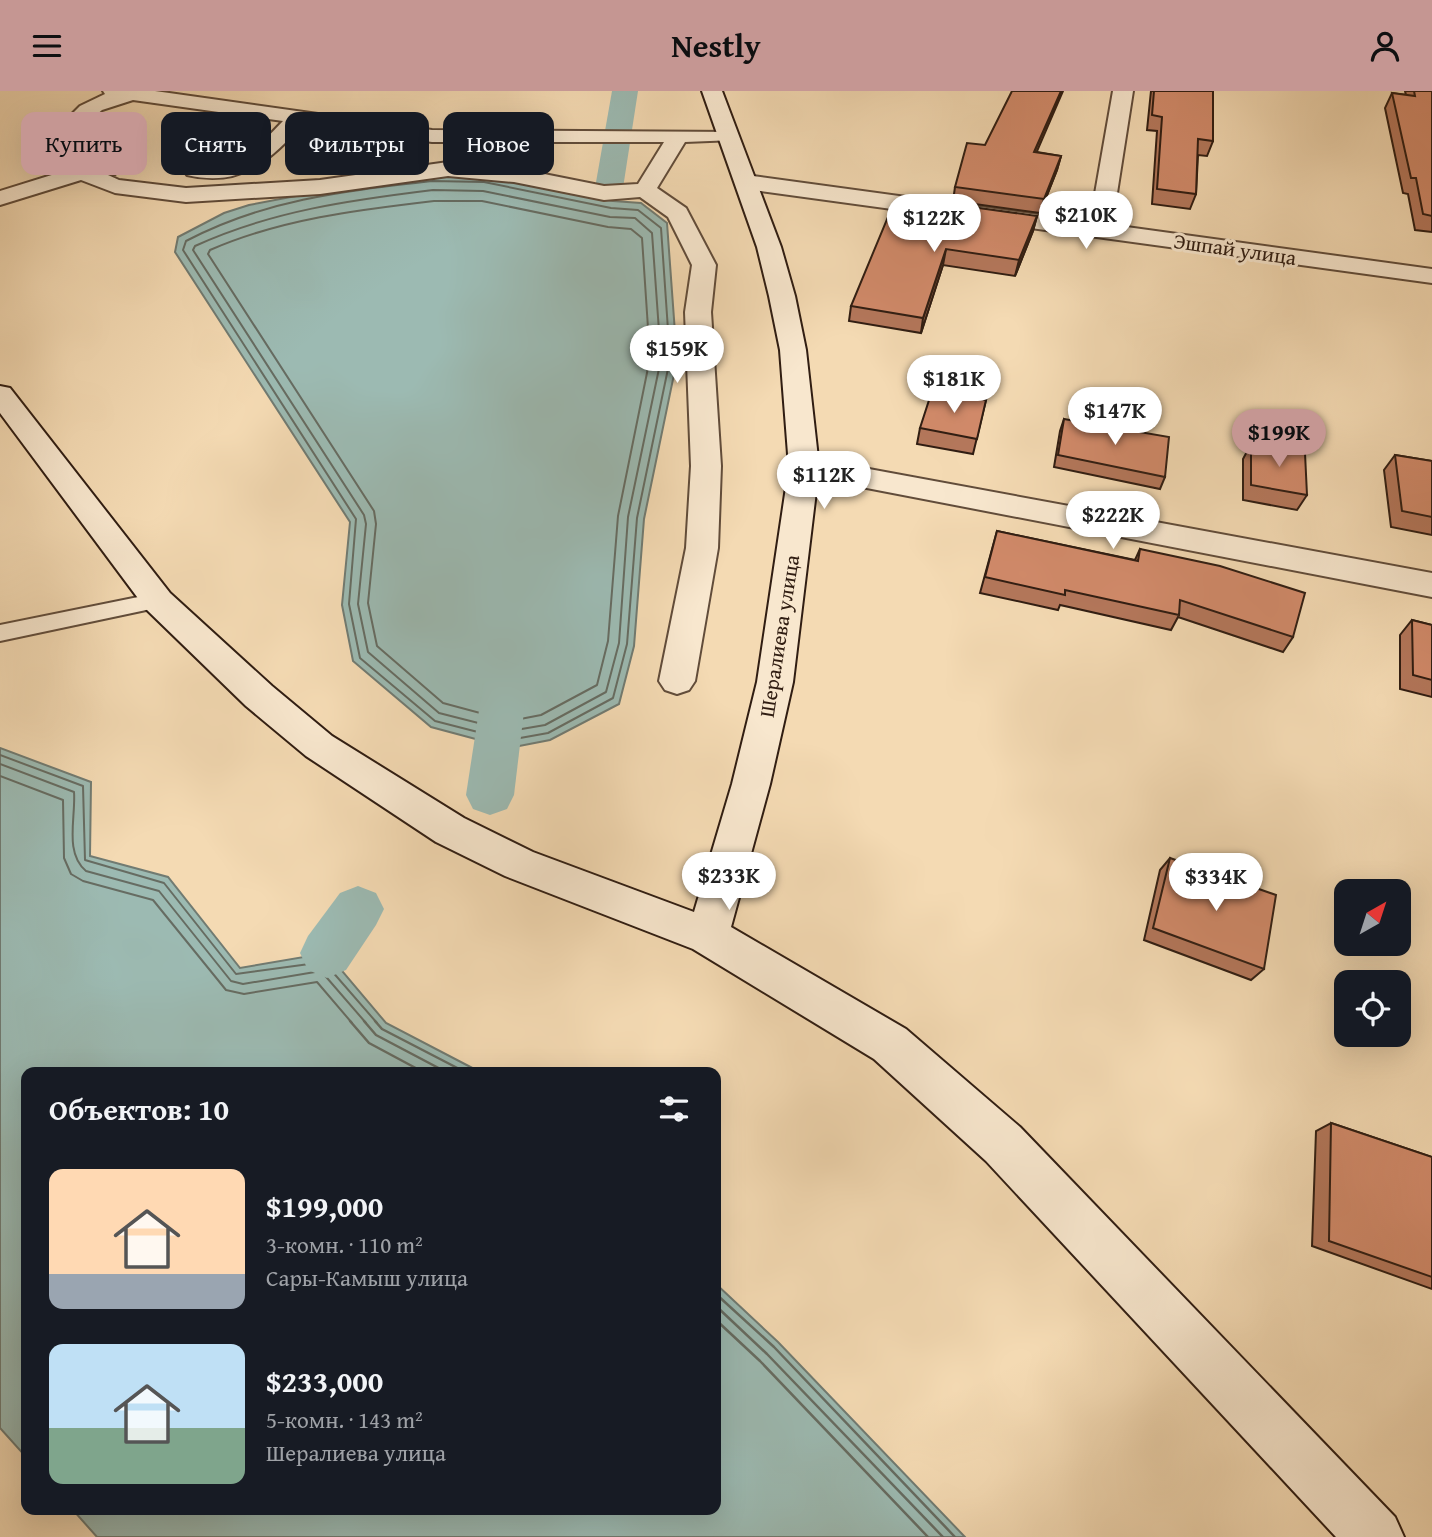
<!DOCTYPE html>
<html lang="ru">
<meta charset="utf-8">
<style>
body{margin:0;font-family:"Gentium Book Plus",serif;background:#242831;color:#f1f3f6;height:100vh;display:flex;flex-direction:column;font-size:26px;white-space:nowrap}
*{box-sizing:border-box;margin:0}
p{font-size:23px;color:#9ea1a6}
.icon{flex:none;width:38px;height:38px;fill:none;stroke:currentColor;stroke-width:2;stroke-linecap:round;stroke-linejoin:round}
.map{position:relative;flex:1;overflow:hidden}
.drawer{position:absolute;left:21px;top:976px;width:700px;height:448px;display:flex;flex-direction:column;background:#171b24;border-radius:14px;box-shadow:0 7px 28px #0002}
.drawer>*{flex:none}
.top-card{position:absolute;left:21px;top:21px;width:700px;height:63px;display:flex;gap:14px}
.needle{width:46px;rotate:39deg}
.tools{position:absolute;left:1334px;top:788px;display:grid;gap:14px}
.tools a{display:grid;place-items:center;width:77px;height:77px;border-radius:14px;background:#171b24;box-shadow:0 7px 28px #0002;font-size:35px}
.price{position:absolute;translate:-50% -60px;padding:0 16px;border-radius:24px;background:#fff;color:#222;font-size:23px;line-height:46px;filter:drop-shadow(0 2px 4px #0008)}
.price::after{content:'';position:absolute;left:50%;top:42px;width:21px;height:16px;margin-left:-10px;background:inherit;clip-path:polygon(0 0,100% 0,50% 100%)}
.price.current{background:#c59692;color:#111}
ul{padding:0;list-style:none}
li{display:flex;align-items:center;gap:21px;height:175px;padding:0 28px}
li span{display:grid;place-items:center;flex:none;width:196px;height:140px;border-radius:14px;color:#555}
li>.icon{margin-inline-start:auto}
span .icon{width:84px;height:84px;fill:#fffc;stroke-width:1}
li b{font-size:30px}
h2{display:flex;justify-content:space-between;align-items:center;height:84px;padding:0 28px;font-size:30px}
.chip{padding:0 24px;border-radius:14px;background:#171b24;box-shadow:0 7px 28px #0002;font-size:24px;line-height:63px}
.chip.current{background:#c59692;color:#111}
header{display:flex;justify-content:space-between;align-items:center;height:91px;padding:0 28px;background:#c59692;color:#111;font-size:32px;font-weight:700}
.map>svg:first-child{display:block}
.water{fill:#9cbab2;stroke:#717b72;stroke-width:2}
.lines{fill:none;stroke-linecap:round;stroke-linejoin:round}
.shore-far1{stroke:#666c62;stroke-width:2}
.shore{stroke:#666c62;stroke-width:2.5}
.canal{fill:#9cbab2;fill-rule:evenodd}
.lane-casing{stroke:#614c3a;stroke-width:4}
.street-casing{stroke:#614c3a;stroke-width:4}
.secondary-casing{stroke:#301d12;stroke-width:4}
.lane{fill:#f8e7ce;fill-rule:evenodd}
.street{fill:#f8e7ce;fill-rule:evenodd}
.secondary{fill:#f8e7ce;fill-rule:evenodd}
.wall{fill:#b4775b;stroke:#301d12;stroke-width:2}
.shaded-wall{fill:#92614a;stroke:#301d12;stroke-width:2}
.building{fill:#d18a6a;stroke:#301d12;stroke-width:2}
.labels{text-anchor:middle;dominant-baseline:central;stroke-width:6;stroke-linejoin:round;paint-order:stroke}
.far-street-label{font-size:21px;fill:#301d12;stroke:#f8e7ce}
</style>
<header><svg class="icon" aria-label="menu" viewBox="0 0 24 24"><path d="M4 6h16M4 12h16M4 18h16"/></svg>Nestly<svg class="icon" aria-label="person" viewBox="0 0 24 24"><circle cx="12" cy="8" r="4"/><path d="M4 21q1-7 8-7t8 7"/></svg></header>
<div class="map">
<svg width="1432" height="1446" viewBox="0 0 1432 1446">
<rect width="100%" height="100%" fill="#f4dab3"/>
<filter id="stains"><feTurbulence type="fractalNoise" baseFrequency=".00286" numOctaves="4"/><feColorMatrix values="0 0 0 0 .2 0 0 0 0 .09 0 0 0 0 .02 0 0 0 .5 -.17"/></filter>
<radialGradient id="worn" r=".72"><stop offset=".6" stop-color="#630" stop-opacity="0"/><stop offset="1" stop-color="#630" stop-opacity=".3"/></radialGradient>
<g class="water">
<polygon points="432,83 484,84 613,110 641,112 667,132 677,269 644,428 634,555 619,613 550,649 509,657 431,636 353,570 342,514 350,431 175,161 178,146 224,122 249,114 375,90"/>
<polygon points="0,657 91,691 90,765 168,786 240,877 327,862 386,932 482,982 26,982 26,1366 0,1337"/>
<polygon points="716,1193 778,1251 965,1446 97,1446 73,1419 716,1419"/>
</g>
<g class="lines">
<g class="shore-far1">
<path d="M433,90L484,91L611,117L638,119L661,137L670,268L637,427L627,553L613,607L548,642L509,649L435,630L360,567L349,513L356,428L183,159L186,150C266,108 345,100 433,90Z"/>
<path d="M433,99L483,100L610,126L635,127L652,142L661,268L628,426L619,552L606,601L545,634L510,640L439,622L368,561L358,513L366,433L364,424L193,159L195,155C271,120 351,109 433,99Z"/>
<path d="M434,110H482L608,136L631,138L642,147L650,267L618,425L608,550L597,594L541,624L510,630L443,612L377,555L368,512L376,433L374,420L208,163L210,159C281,128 357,119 434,110Z"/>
<polyline points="0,664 83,695 85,769 164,792 236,883 324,871 377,932"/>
<path d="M0,673L74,701C76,726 64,762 86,780L159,800L231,890L243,893L321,880L366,932"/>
<polyline points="0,685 63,709 64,767 71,783 83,790 153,809 226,899 244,903 317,891 352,932"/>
</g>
<g class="shore">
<polyline points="350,930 369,952 425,982"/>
<polyline points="364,930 376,944 448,982"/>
<polyline points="375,930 382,938 467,982"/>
<polyline points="716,1203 774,1256 955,1446"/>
<polyline points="716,1215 767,1263 943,1446"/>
<polyline points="716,1229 760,1270 928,1446"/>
</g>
<g class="canal">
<polygon points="612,0 638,0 623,97 619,103 609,106 599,103 595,97"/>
<polygon points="506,570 522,575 528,587 514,704 507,718 490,724 473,718 466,704 484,587 490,575"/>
<polygon points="358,795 376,802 384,818 376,834 346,879 327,887 308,879 300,862 308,845 340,802"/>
</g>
<defs>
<polygon id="lane" points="158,502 165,505 168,510 165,515 0,550 0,534"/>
<g id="street">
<path d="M103,0H155L432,39L735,41L738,45L735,49L685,51L657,97L686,117L716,174L711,221L721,375L718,457L695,590L689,599L677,603L665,599L659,590L686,457L691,375L685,221L692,174L668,126L640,106L604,109L514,91L448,85L320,103L186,111L115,102L81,89L0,114V100L71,78L69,69L54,41L80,15L105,3ZM133,9L283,30L258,56L235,70L187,74L184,79L187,84C242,97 269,69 304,33L432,51H664L638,93L604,95L514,77L448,71L320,89L186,97L119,89L108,84L115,83L118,78L115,73L92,74L75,42L102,19Z"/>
<polygon points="1113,0 1133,0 1112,134 1432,178 1432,192 746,98 738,96 735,91 738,86 746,84 1090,131"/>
<polygon points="804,366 1432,482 1432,506 794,383 789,376 794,369"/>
</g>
<polygon id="secondary" points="702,0 722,0 781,156 795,205 806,259 819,376 793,591 770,693 731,836 906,938 1020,1036 1395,1426 1404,1446 1336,1446 986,1070 874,968 693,858 505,785 436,751 306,665 246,615 146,518 0,322 0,295 10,297 170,502 272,595 332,645 464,727 533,761 694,821 732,693 757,591 789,376 780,259 769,205 757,156"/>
</defs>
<use href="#lane" class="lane-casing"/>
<use href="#street" class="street-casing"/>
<use href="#secondary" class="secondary-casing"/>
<use href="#lane" class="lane"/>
<use href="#street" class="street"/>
<use href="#secondary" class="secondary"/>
</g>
<g class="wall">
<polygon points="1151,0 1213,0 1213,50 1207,65 1198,64 1196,103 1190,118 1152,113 1157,40 1147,39"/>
<polygon points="1405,0 1432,0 1432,141 1415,139 1408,103 1403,102 1385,17 1392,2 1406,4"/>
<polygon points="1037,61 1061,65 1057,79 1040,122 953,110 955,96"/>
<polygon points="1037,125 1033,140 1015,185 943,174 921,242 849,230 851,215 946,130"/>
<polygon points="986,309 973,363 917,353 920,337"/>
<polygon points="1064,328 1165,386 1160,398 1054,376 1060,340"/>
<polygon points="1251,353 1307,404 1297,419 1243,409 1243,368"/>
<polygon points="1395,364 1432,370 1432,444 1391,436 1384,379"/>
<polygon points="997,440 1135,469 1140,458 1293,546 1283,561 1178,526 1171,539 1060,514 1058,519 980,502"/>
<polygon points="1412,529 1432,534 1432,606 1400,598 1400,544"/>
<polygon points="1170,767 1264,878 1251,889 1144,849 1160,779"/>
<polygon points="1331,1032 1432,1066 1432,1198 1312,1155 1316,1040"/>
</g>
<g class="shaded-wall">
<polygon points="1061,0 1063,0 1031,74 1034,61"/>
<polygon points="1061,65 1057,79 1040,122 1044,108"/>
<polygon points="1037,125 1033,140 1015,185 1019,169"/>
<polygon points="946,158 943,174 921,242 923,227"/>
</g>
<g class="building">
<polygon points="1012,0 1061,0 1034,61 1061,65 1044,108 955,96 967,52 985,54"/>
<polygon points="1154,0 1213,0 1213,50 1198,48 1196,103 1157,98 1162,26 1152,24"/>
<polygon points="1414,0 1432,0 1432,125 1423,123 1416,87 1411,87 1392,2 1415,5"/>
<polygon points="950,113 1037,125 1019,169 946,158 923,227 851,215 890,121 946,130"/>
<polygon points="932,300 986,309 977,348 920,337"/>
<polygon points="1064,328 1169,346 1165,386 1058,364"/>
<polygon points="1251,353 1305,362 1307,404 1251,394"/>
<polygon points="1395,364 1432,370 1432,426 1402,420"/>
<polygon points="997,440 1138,470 1140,458 1220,475 1305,502 1293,546 1180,509 1179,524 1065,499 1065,504 985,486"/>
<polygon points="1412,529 1432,534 1432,589 1413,584"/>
<polygon points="1170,767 1276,804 1264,878 1153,837"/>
<polygon points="1331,1032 1432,1066 1432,1186 1329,1150"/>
</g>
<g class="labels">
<g class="far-street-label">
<text transform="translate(1235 158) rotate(8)">Эшпай улица</text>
<text transform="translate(779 545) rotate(-81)">Шералиева улица</text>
</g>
</g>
<rect width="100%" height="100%" filter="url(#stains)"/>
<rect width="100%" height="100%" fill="url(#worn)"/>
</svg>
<div class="tools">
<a><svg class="needle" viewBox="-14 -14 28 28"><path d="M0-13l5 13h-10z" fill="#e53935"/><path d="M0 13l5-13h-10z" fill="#9ea1a6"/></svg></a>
<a><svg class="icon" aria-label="locate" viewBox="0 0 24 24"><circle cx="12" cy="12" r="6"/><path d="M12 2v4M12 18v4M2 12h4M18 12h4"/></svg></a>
</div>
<b class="price" style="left:1086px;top:160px">$210K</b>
<b class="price" style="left:934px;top:163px">$122K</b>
<b class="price" style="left:677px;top:294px">$159K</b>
<b class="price" style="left:954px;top:324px">$181K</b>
<b class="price" style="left:1115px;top:356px">$147K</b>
<b class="price current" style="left:1279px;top:378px">$199K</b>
<b class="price" style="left:824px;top:420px">$112K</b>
<b class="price" style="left:1113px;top:460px">$222K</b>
<b class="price" style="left:729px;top:821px">$233K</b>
<b class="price" style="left:1216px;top:822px">$334K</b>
<div class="top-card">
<a class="chip current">Купить</a>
<a class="chip">Снять</a>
<a class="chip">Фильтры</a>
<a class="chip">Новое</a>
</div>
<section class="drawer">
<h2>Объектов: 10<svg class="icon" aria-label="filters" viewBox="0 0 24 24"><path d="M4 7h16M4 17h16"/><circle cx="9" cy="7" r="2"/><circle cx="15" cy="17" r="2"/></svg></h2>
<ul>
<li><span style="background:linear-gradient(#ffd9b3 75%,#9aa5b1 0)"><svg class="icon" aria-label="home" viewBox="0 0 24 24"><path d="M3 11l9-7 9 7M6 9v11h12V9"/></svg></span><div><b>$199,000</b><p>3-комн. · 110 m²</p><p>Сары-Камыш улица</p></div></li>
<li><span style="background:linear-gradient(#bfe0f5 60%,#7fa58c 0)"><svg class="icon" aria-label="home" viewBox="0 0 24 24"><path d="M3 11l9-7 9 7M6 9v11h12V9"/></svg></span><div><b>$233,000</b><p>5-комн. · 143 m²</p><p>Шералиева улица</p></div></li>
</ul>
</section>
</div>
